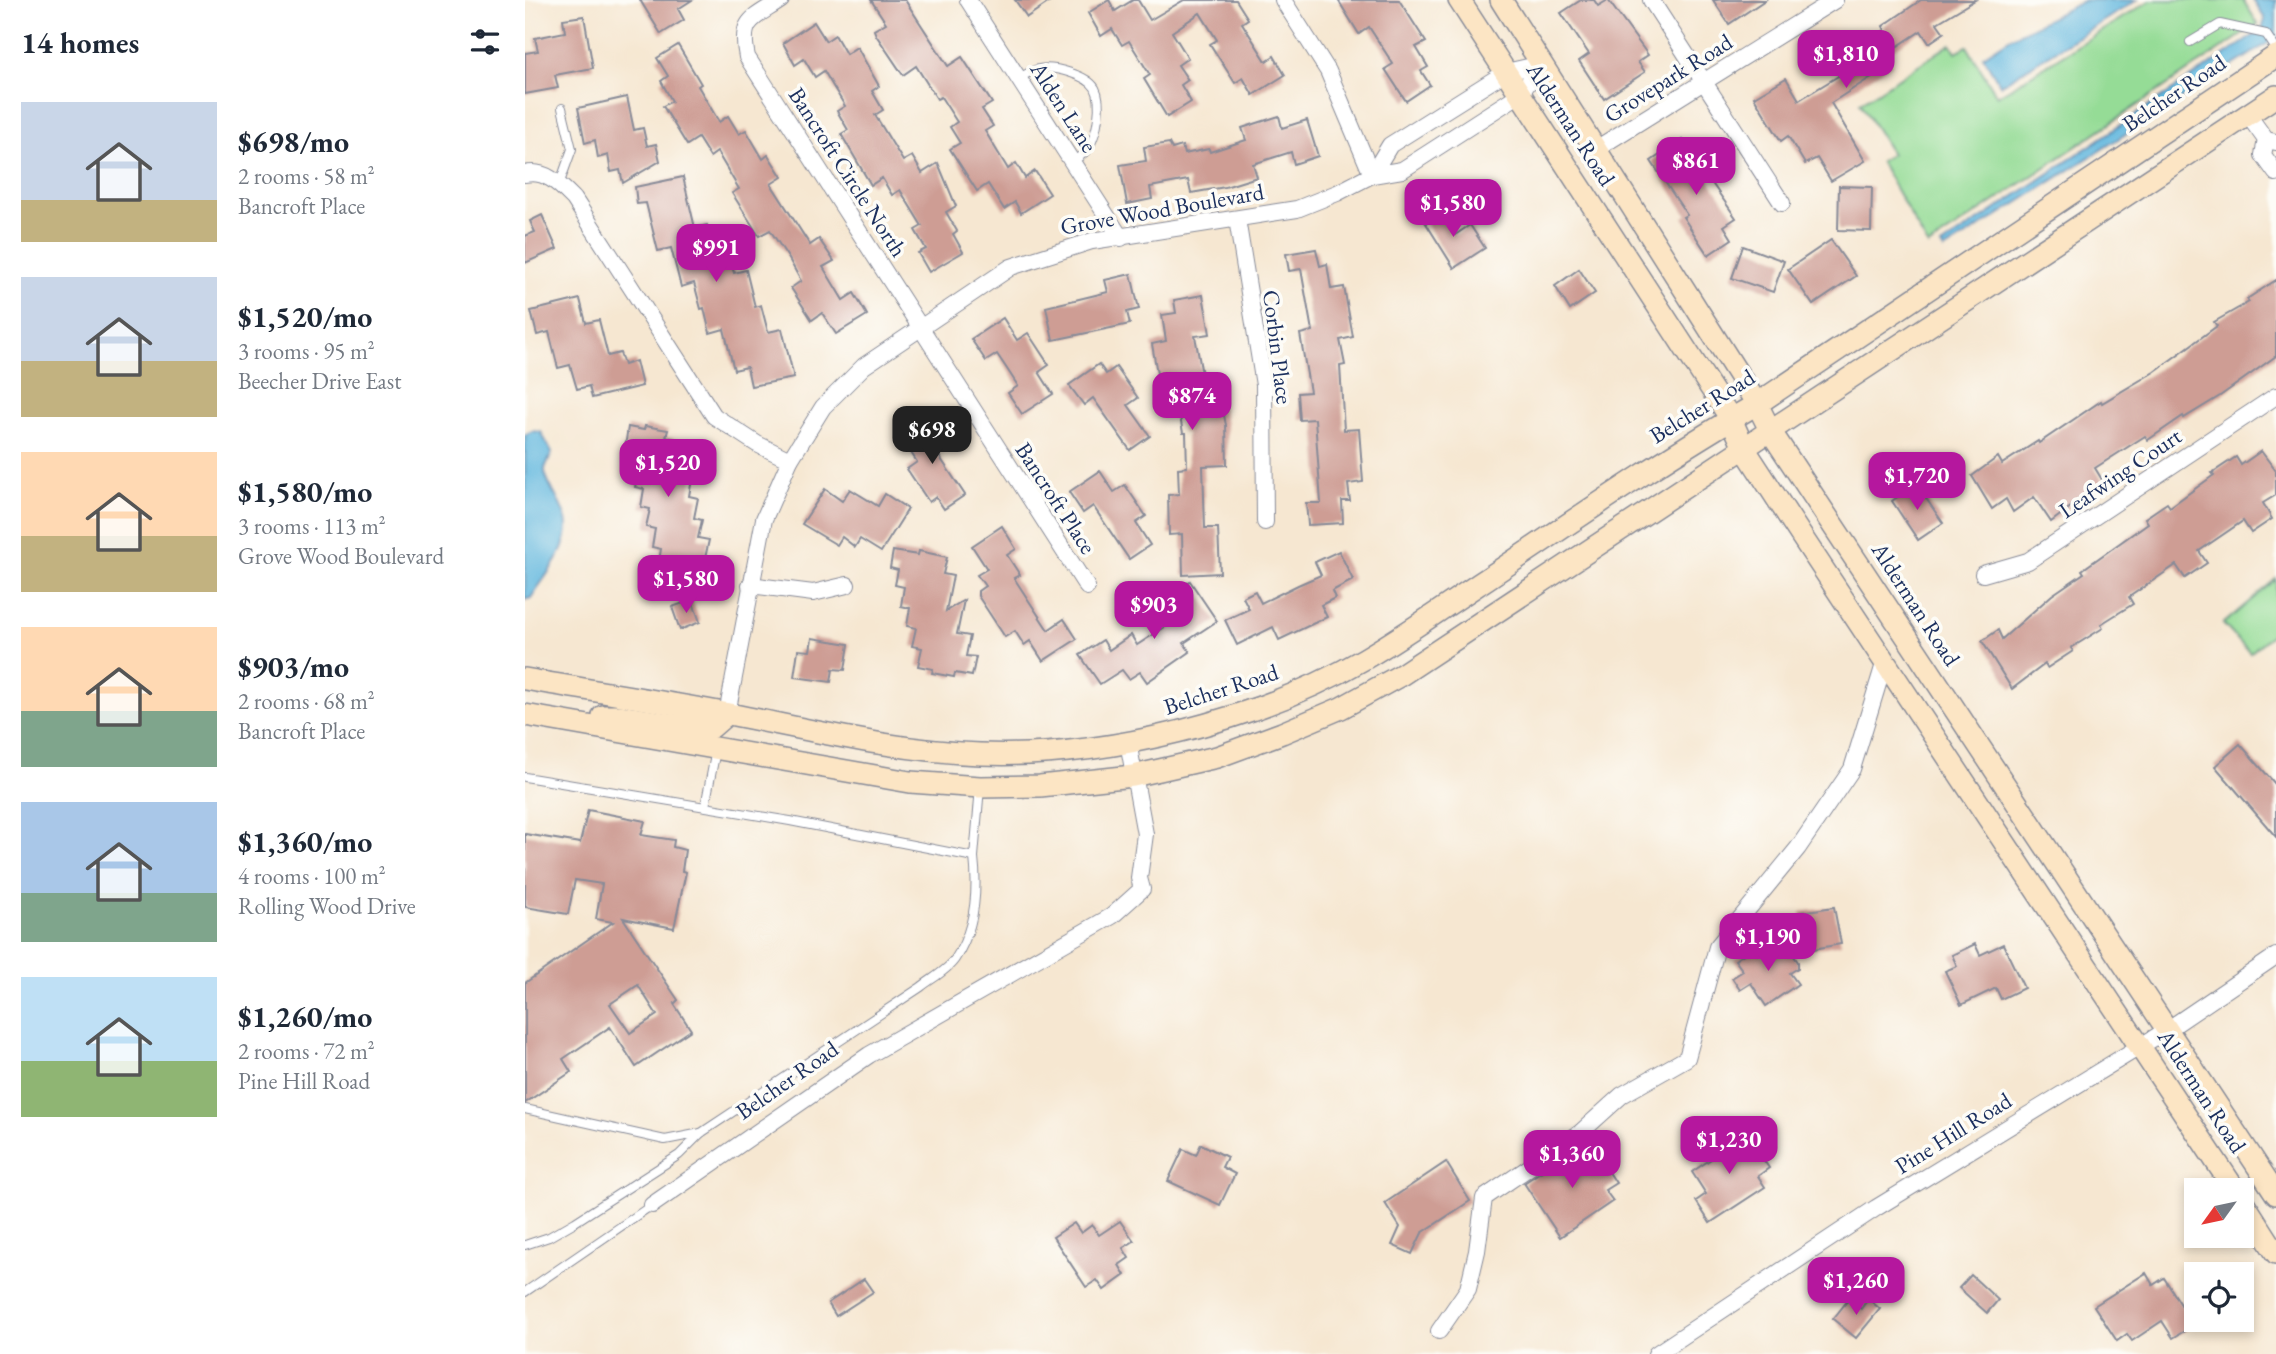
<!DOCTYPE html>
<meta charset="utf-8">
<style>
body{margin:0;font-family:"EB Garamond",serif;background:#f2f2f3;color:#1f2937;height:100vh;display:flex;flex-direction:column;font-size:26px;white-space:nowrap}
*{box-sizing:border-box;margin:0}
p{font-size:23px;color:#747a83}
.icon{flex:none;width:38px;height:38px;fill:none;stroke:currentColor;stroke-width:2;stroke-linecap:round;stroke-linejoin:round}
.map{position:relative;flex:1;overflow:hidden}
.details{display:flex;flex-direction:column;background:#fff;width:525px}
.details>*{flex:none}
.needle{width:46px;rotate:237deg}
.buttons{position:absolute;left:1659px;top:1178px;display:grid;gap:14px}
.buttons a{display:grid;place-items:center;width:70px;height:70px;border-radius:0px;background:#fff;box-shadow:0 4px 10px #0003;font-size:35px}
.price{position:absolute;translate:-50% -60px;padding:0 16px;border-radius:14px;background:#b5179e;color:#fff;font-size:23px;line-height:46px;filter:drop-shadow(0 2px 4px #0008)}
.price::after{content:'';position:absolute;left:50%;top:42px;width:21px;height:16px;margin-left:-10px;background:inherit;clip-path:polygon(0 0,100% 0,50% 100%)}
.price.active{background:#222;color:#fff}
ul{padding:0;list-style:none}
li{display:flex;align-items:center;gap:21px;height:175px;padding:0 21px}
li span{display:grid;place-items:center;flex:none;width:196px;height:140px;border-radius:0px;color:#555}
li>.icon{margin-inline-start:auto}
span .icon{width:84px;height:84px;fill:#fffc;stroke-width:1}
li b{font-size:30px}
h2{display:flex;justify-content:space-between;align-items:center;height:84px;padding:0 21px;font-size:30px}
main{display:flex;flex:1;min-height:0}
.map>svg:first-child{display:block}
.green{fill:#95dc96;stroke:#58867a;stroke-width:2}
.water{fill:#62b7de;stroke:#3e739e;stroke-width:2}
.building{fill:#ce9d94;fill-rule:evenodd}
.lines{fill:none;stroke-linecap:round;stroke-linejoin:round}
.service-casing{stroke:#888b98;stroke-width:10}
.minor-casing{stroke:#888b98;stroke-width:18}
.secondary-casing{stroke:#888b98;stroke-width:24}
.service{stroke:#fff;stroke-width:8}
.minor{stroke:#fff;stroke-width:16}
.secondary{stroke:#fce5c4;stroke-width:21}
.labels{text-anchor:middle;dominant-baseline:central;stroke-width:7;stroke-linejoin:round;paint-order:stroke}
.street-label{font-size:23px;fill:#1b2f5e;stroke:#fdfcf7}
</style>
<main>
<section class="details">
<h2>14 homes<svg class="icon" aria-label="filters" viewBox="0 0 24 24"><path d="M4 7h16M4 17h16"/><circle cx="9" cy="7" r="2"/><circle cx="15" cy="17" r="2"/></svg></h2>
<ul>
<li><span style="background:linear-gradient(#c9d6e8 70%,#c2b280 0)"><svg class="icon" aria-label="home" viewBox="0 0 24 24"><path d="M3 11l9-7 9 7M6 9v11h12V9"/></svg></span><div><b>$698/mo</b><p>2 rooms · 58 m²</p><p>Bancroft Place</p></div></li>
<li><span style="background:linear-gradient(#c9d6e8 60%,#c2b280 0)"><svg class="icon" aria-label="home" viewBox="0 0 24 24"><path d="M3 11l9-7 9 7M6 9v11h12V9"/></svg></span><div><b>$1,520/mo</b><p>3 rooms · 95 m²</p><p>Beecher Drive East</p></div></li>
<li><span style="background:linear-gradient(#ffd9b3 60%,#c2b280 0)"><svg class="icon" aria-label="home" viewBox="0 0 24 24"><path d="M3 11l9-7 9 7M6 9v11h12V9"/></svg></span><div><b>$1,580/mo</b><p>3 rooms · 113 m²</p><p>Grove Wood Boulevard</p></div></li>
<li><span style="background:linear-gradient(#ffd9b3 60%,#7fa58c 0)"><svg class="icon" aria-label="home" viewBox="0 0 24 24"><path d="M3 11l9-7 9 7M6 9v11h12V9"/></svg></span><div><b>$903/mo</b><p>2 rooms · 68 m²</p><p>Bancroft Place</p></div></li>
<li><span style="background:linear-gradient(#a9c7e8 65%,#7fa58c 0)"><svg class="icon" aria-label="home" viewBox="0 0 24 24"><path d="M3 11l9-7 9 7M6 9v11h12V9"/></svg></span><div><b>$1,360/mo</b><p>4 rooms · 100 m²</p><p>Rolling Wood Drive</p></div></li>
<li><span style="background:linear-gradient(#bfe0f5 60%,#8fb573 0)"><svg class="icon" aria-label="home" viewBox="0 0 24 24"><path d="M3 11l9-7 9 7M6 9v11h12V9"/></svg></span><div><b>$1,260/mo</b><p>2 rooms · 72 m²</p><p>Pine Hill Road</p></div></li>
</ul>
</section>
<div class="map">
<svg width="1751" height="1354" viewBox="0 0 1751 1354">
<rect width="100%" height="100%" fill="#fdfcf7"/>
<filter id="ink" filterUnits="userSpaceOnUse"><feTurbulence type="fractalNoise" baseFrequency=".0143" numOctaves="2"/><feDisplacementMap in="SourceGraphic" scale="14" xChannelSelector="R" yChannelSelector="G"/><feConvolveMatrix kernelMatrix="1 2 1 2 8 2 1 2 1" color-interpolation-filters="sRGB"/></filter>
<filter id="wash" filterUnits="userSpaceOnUse"><feTurbulence type="fractalNoise" baseFrequency=".00686" numOctaves="4" result="noise"/><feDisplacementMap in="SourceGraphic" scale="28" xChannelSelector="R" yChannelSelector="G"/><feGaussianBlur stdDeviation="1.57" result="paint"/><feColorMatrix in="noise" values="0 0 0 0 0 0 0 0 0 0 0 0 0 0 0 0 0 1.4 0 .05"/><feComposite in="paint" operator="in"/></filter>
<g filter="url(#wash)">
<rect width="100%" height="100%" fill="#f6e7d1"/>
<g class="green">
<polygon points="1626,0 1718,0 1733,24 1403,246 1355,161 1367,154 1335,103 1426,44 1431,52 1442,46 1472,96"/>
<polygon points="1751,579 1751,631 1725,653 1698,624"/>
</g>
<g class="water">
<polygon points="1561,0 1612,0 1475,85 1458,56 1487,37"/>
<polygon points="1728,0 1751,0 1751,38 1419,250 1416,246 1737,30 1740,19"/>
<path d="M7,431L16,432L27,453C25,458 21,464 20,469C18,480 41,507 42,525C43,551 19,577 6,598L0,600V435Z"/>
</g>
<g id="blocks">
<g class="building">
<polygon points="115,0 167,0 153,9 159,20 136,34"/>
<polygon points="346,0 380,0 423,66 437,57 467,103 457,109 468,126 460,131 483,169 491,163 500,178 510,171 525,194 496,213 490,202 479,209 463,184 452,191 425,149 435,143 425,127 432,122 416,97 412,99 391,66 378,75 351,35 349,30 361,23"/>
<polygon points="490,0 527,0 502,17"/>
<polygon points="584,0 590,11 608,0 613,0 625,20 659,0 711,0 723,19 717,23 741,61 749,56 760,75 728,95 718,78 710,83 685,44 692,40 675,13 647,32 663,58 653,65 663,80 656,85 666,102 642,117 619,79 625,75 604,41 597,45 587,29 576,36 563,13"/>
<polygon points="813,0 874,0 901,42 891,47 903,67 896,71 905,85 881,101 860,69 868,64 844,27 834,34"/>
<polygon points="1056,0 1069,0 1073,6 1083,0 1123,55 1113,62 1120,72 1079,99 1054,61 1064,54 1036,13"/>
<polygon points="1188,0 1240,0 1204,24"/>
<polygon points="1396,0 1450,0 1412,23 1419,33 1404,43 1396,31 1361,54 1367,64 1306,103 1340,161 1306,181 1292,158 1280,164 1263,136 1256,141 1229,97 1261,78 1274,100 1315,75 1308,64 1360,30 1358,26"/>
<polygon points="59,16 68,68 30,75 33,88 0,94 0,53 13,51 10,38 40,32 38,19"/>
<polygon points="289,22 301,41 310,35 321,54 332,47 354,86 347,91 358,110 350,115 378,161 387,156 397,173 413,163 431,206 421,212 432,231 428,234 438,252 404,272 393,253 401,249 390,230 397,226 375,190 367,195 357,178 346,185 316,134 323,130 312,111 320,106 309,88 299,71 290,77 279,59 270,65 258,43"/>
<polygon points="153,45 176,84 173,86 194,122 203,116 214,134 221,130 238,159 243,155 257,177 246,184 285,245 294,239 309,261 298,267 318,300 329,293 342,315 311,334 297,313 287,320 266,288 276,281 264,259 245,230 234,236 207,193 214,189 192,152 185,157 173,138 162,145 138,106 147,101 136,81 143,76 132,58"/>
<polygon points="102,97 109,130 118,128 122,146 131,144 135,161 98,183 95,170 86,172 83,155 73,158 70,140 60,143 53,108"/>
<polygon points="754,116 757,128 782,120 793,156 769,164 766,152 728,164 732,177 700,187 666,193 663,180 625,187 627,199 602,204 595,165 621,161 619,147 644,143 647,149 657,146 659,154 684,149 685,152 721,140 717,128"/>
<polygon points="1157,140 1211,218 1199,226 1207,239 1183,255 1158,217 1162,215 1126,161"/>
<polygon points="158,177 170,228 182,225 189,251 202,247 209,273 221,270 230,307 236,305 243,332 257,329 269,378 226,386 222,367 209,370 199,329 185,333 179,308 176,309 169,283 156,287 146,248 133,251 121,203 112,204 110,187"/>
<polygon points="1314,186 1347,187 1346,231 1313,230"/>
<polygon points="912,207 930,235 945,225 960,248 929,268 897,217"/>
<polygon points="17,215 32,249 0,263 0,236 10,232 5,221"/>
<polygon points="1306,240 1331,276 1288,305 1263,269"/>
<polygon points="1218,246 1259,261 1248,292 1207,278"/>
<polygon points="791,249 795,266 802,264 806,289 819,287 828,337 815,340 820,365 815,366 819,430 834,429 838,482 823,484 825,501 817,501 818,523 783,525 781,503 796,503 790,419 775,420 773,393 785,392 775,334 787,331 776,269 764,271 761,254"/>
<polygon points="1054,269 1070,293 1045,310 1030,286"/>
<polygon points="606,274 614,309 602,312 605,324 528,340 521,307 583,292 580,280"/>
<polygon points="1751,280 1751,356 1695,396 1659,418 1658,416 1623,440 1620,436 1570,468 1579,483 1550,502 1551,503 1526,522 1509,497 1488,512 1481,499 1467,509 1447,476 1473,457 1477,464 1513,441 1514,443 1576,401 1577,403 1629,372 1692,326 1689,322 1724,302 1722,299"/>
<polygon points="678,295 685,334 670,336 682,402 696,400 701,425 702,465 678,466 680,528 693,528 695,573 658,575 657,534 644,535 643,495 654,494 653,468 662,467 661,433 658,433 651,394 636,397 627,344 641,341 637,315 651,313 649,300"/>
<polygon points="55,299 61,323 74,320 83,356 95,353 99,365 111,361 117,386 67,398 64,386 52,389 45,365 33,368 24,332 12,335 6,311"/>
<polygon points="478,318 492,340 503,333 524,365 514,372 528,394 497,414 483,393 493,386 482,369 472,354 461,361 446,339"/>
<polygon points="574,364 581,374 591,367 613,398 603,405 625,436 605,450 568,398 559,405 544,385"/>
<polygon points="410,419 424,441 410,450 440,495 419,509 411,497 404,502 382,469 392,462 378,440"/>
<polygon points="120,426 143,430 141,437 156,440 153,454 162,455 158,477 167,479 164,496 173,498 169,518 177,520 173,538 184,540 177,572 154,567 156,572 133,567 136,549 127,547 130,529 121,527 125,509 116,507 119,489 110,487 114,469 105,467 109,449 100,447 103,427 119,430"/>
<polygon points="1736,451 1751,471 1751,495 1738,503 1747,519 1726,533 1718,521 1674,551 1682,563 1660,578 1651,565 1604,597 1608,604 1576,624 1578,628 1546,648 1548,651 1522,668 1520,664 1487,689 1457,641 1473,630 1477,639 1527,595 1559,573 1557,570 1623,523 1620,518 1642,503 1645,507 1689,475 1687,473 1711,457 1716,465"/>
<polygon points="575,471 589,492 600,485 621,516 611,523 625,545 604,559 568,506 558,513 544,492"/>
<polygon points="1391,484 1418,523 1393,540 1367,501"/>
<polygon points="300,489 317,501 325,489 353,506 360,494 383,509 356,552 335,539 330,547 317,537 312,545 277,524"/>
<polygon points="477,526 491,549 482,555 495,575 489,578 523,630 539,619 552,639 518,661 505,641 499,645 490,631 480,637 453,596 453,591 460,586 452,575 462,569 447,546"/>
<polygon points="368,551 393,555 394,551 422,557 418,574 428,576 421,611 439,600 432,634 445,636 441,656 451,657 447,676 430,673 429,677 407,673 408,669 393,666 397,648 387,646 391,628 382,626 385,608 376,606 379,587 370,585 373,570 365,568"/>
<polygon points="814,551 828,580 807,591 810,598 796,605 802,617 754,640 748,627 712,645 700,620 724,609 718,597 730,591 736,603 773,585 796,575 790,562"/>
<polygon points="665,581 692,621 659,643 665,652 622,682 615,672 604,679 597,670 575,684 555,655 578,640 584,650 606,635 612,645 646,623 639,613 650,606 646,600 646,594"/>
<polygon points="167,600 175,622 155,630 147,607"/>
<polygon points="287,638 324,644 320,670 308,669 306,682 269,677 273,650 285,651"/>
<polygon points="1715,744 1751,785 1751,837 1690,766"/>
<path d="M63,810L120,821L116,835L149,840L148,847L160,850L157,871L161,872L149,928L98,918L153,1000L149,1004L166,1030L111,1067L85,1027L38,1059L46,1072L0,1103V983L88,922L71,919L77,884L50,880L43,914L0,907V834L55,843ZM113,985L132,1015L105,1033L85,1004Z"/>
<polygon points="1309,907 1316,944 1283,950 1276,912"/>
<polygon points="1260,943 1273,962 1273,968 1265,973 1273,984 1241,1006 1226,983 1215,990 1207,978 1218,971 1210,960 1231,946 1239,957"/>
<polygon points="1450,944 1455,955 1478,944 1499,988 1476,999 1471,988 1436,1005 1420,971 1432,966 1427,955"/>
<polygon points="1203,1132 1211,1143 1221,1135 1244,1168 1233,1176 1240,1187 1185,1223 1171,1201 1181,1194 1167,1172 1189,1157 1181,1146"/>
<polygon points="676,1144 702,1157 697,1167 710,1174 695,1205 643,1181 658,1149 671,1155"/>
<polygon points="1052,1148 1058,1157 1069,1149 1091,1183 1080,1190 1088,1201 1035,1237 999,1183"/>
<polygon points="921,1162 945,1201 897,1233 887,1254 867,1245 875,1227 860,1203"/>
<polygon points="595,1221 609,1241 598,1248 604,1258 594,1265 600,1275 579,1290 572,1280 561,1287 528,1237 549,1223 556,1233 567,1225 574,1235"/>
<polygon points="1621,1273 1628,1285 1639,1278 1669,1325 1648,1338 1637,1321 1607,1341 1602,1334 1592,1341 1569,1306"/>
<polygon points="1446,1275 1473,1300 1462,1313 1434,1288"/>
<polygon points="339,1279 348,1292 311,1316 303,1303"/>
<polygon points="1324,1299 1336,1309 1343,1299 1355,1309 1331,1338 1308,1319"/>
</g>
</g>
</g>
<g filter="url(#ink)">
<use href="#blocks" fill-opacity="0" stroke="#888b98" stroke-width="2"/>
<g class="lines">
<defs>
<g id="service">
<polyline points="1665,42 1695,24 1741,34 1751,49"/>
<path d="M494,78C500,75 507,70 514,69C529,66 562,75 570,88C578,102 572,134 564,147C561,153 553,158 547,162"/>
<polyline points="34,185 47,149 37,108"/>
<polyline points="0,777 265,821 449,857 455,787"/>
<polyline points="180,806 191,750"/>
<polyline points="0,1109 140,1140 176,1133"/>
<path d="M0,1245L24,1237L50,1222L154,1155L176,1133L396,987C406,979 423,970 430,959C450,929 453,892 449,857"/>
<polyline points="0,1292 127,1205"/>
</g>
<g id="minor">
<path d="M256,0C228,19 214,19 222,57L562,587"/>
<polyline points="443,0 596,238"/>
<polyline points="758,0 803,71 847,175"/>
<polyline points="1126,0 1257,203"/>
<polyline points="1723,115 1741,140 1751,142"/>
<polyline points="1741,140 1738,155 1751,173"/>
<polyline points="1071,149 1310,0"/>
<path d="M0,174C21,169 36,186 49,199L189,416L232,444L265,460"/>
<polyline points="712,219 739,385 740,522"/>
<polyline points="1458,574 1503,561 1751,396"/>
<polyline points="225,585 288,593 322,585"/>
<polyline points="202,714 239,519 265,460 298,407 339,366 486,267 567,241 772,209 812,193 847,175 877,170 995,94 1017,64 981,72 865,145 847,175"/>
<polyline points="127,1205 344,1055 587,916 617,889 614,878 620,834 603,742"/>
<polyline points="914,1331 943,1289 952,1251 959,1198 1055,1133 1097,1095 1162,1058 1192,947 1273,848 1327,769 1360,661"/>
<polyline points="1131,1354 1351,1208 1642,1030 1751,956"/>
</g>
<g id="secondary">
<polyline points="934,0 1206,419 1219,448 1277,537 1710,1190"/>
<polyline points="976,0 1232,404 1246,432 1751,1194"/>
<path d="M0,679C68,691 136,701 204,714C287,730 370,751 455,754C578,759 733,721 839,659C880,635 918,608 957,582C1048,521 1137,459 1232,404L1751,56"/>
<polyline points="0,715 385,782 455,787 515,786 608,776 692,757 757,733 816,708 876,675 1751,96"/>
<polyline points="78,716 95,716 178,729 187,727 202,714"/>
<polyline points="1717,1200 1751,1253"/>
</g>
</defs>
<use href="#service" class="service-casing"/>
<use href="#minor" class="minor-casing"/>
<use href="#secondary" class="secondary-casing"/>
<use href="#service" class="service"/>
<use href="#minor" class="minor"/>
<use href="#secondary" class="secondary"/>
</g>
</g>
<g class="labels">
<g class="street-label">
<text transform="translate(1143 78) rotate(-32)">Grovepark Road</text>
<text transform="translate(1649 93) rotate(-34)">Belcher Road</text>
<text transform="translate(539 107) rotate(57)">Alden Lane</text>
<text transform="translate(1046 124) rotate(57)">Alderman Road</text>
<text transform="translate(323 172) rotate(57)">Bancroft Circle North</text>
<text transform="translate(637 209) rotate(-10)">Grove Wood Boulevard</text>
<text transform="translate(753 347) rotate(83)">Corbin Place</text>
<text transform="translate(1177 406) rotate(-32)">Belcher Road</text>
<text transform="translate(1595 473) rotate(-34)">Leafwing Court</text>
<text transform="translate(531 498) rotate(57)">Bancroft Place</text>
<text transform="translate(1391 604) rotate(57)">Alderman Road</text>
<text transform="translate(696 689) rotate(-18)">Belcher Road</text>
<text transform="translate(262 1080) rotate(-35)">Belcher Road</text>
<text transform="translate(1677 1091) rotate(57)">Alderman Road</text>
<text transform="translate(1428 1133) rotate(-32)">Pine Hill Road</text>
</g>
</g>
</svg>
<div class="buttons">
<a><svg class="needle" viewBox="-14 -14 28 28"><path d="M0-13l5 13h-10z" fill="#e53935"/><path d="M0 13l5-13h-10z" fill="#747a83"/></svg></a>
<a><svg class="icon" aria-label="locate" viewBox="0 0 24 24"><circle cx="12" cy="12" r="6"/><path d="M12 2v4M12 18v4M2 12h4M18 12h4"/></svg></a>
</div>
<b class="price" style="left:1321px;top:90px">$1,810</b>
<b class="price" style="left:1171px;top:197px">$861</b>
<b class="price" style="left:928px;top:239px">$1,580</b>
<b class="price" style="left:191px;top:284px">$991</b>
<b class="price" style="left:667px;top:432px">$874</b>
<b class="price active" style="left:407px;top:466px">$698</b>
<b class="price" style="left:143px;top:499px">$1,520</b>
<b class="price" style="left:1392px;top:512px">$1,720</b>
<b class="price" style="left:161px;top:615px">$1,580</b>
<b class="price" style="left:629px;top:641px">$903</b>
<b class="price" style="left:1243px;top:973px">$1,190</b>
<b class="price" style="left:1204px;top:1176px">$1,230</b>
<b class="price" style="left:1047px;top:1190px">$1,360</b>
<b class="price" style="left:1331px;top:1317px">$1,260</b>
</div>
</main>
